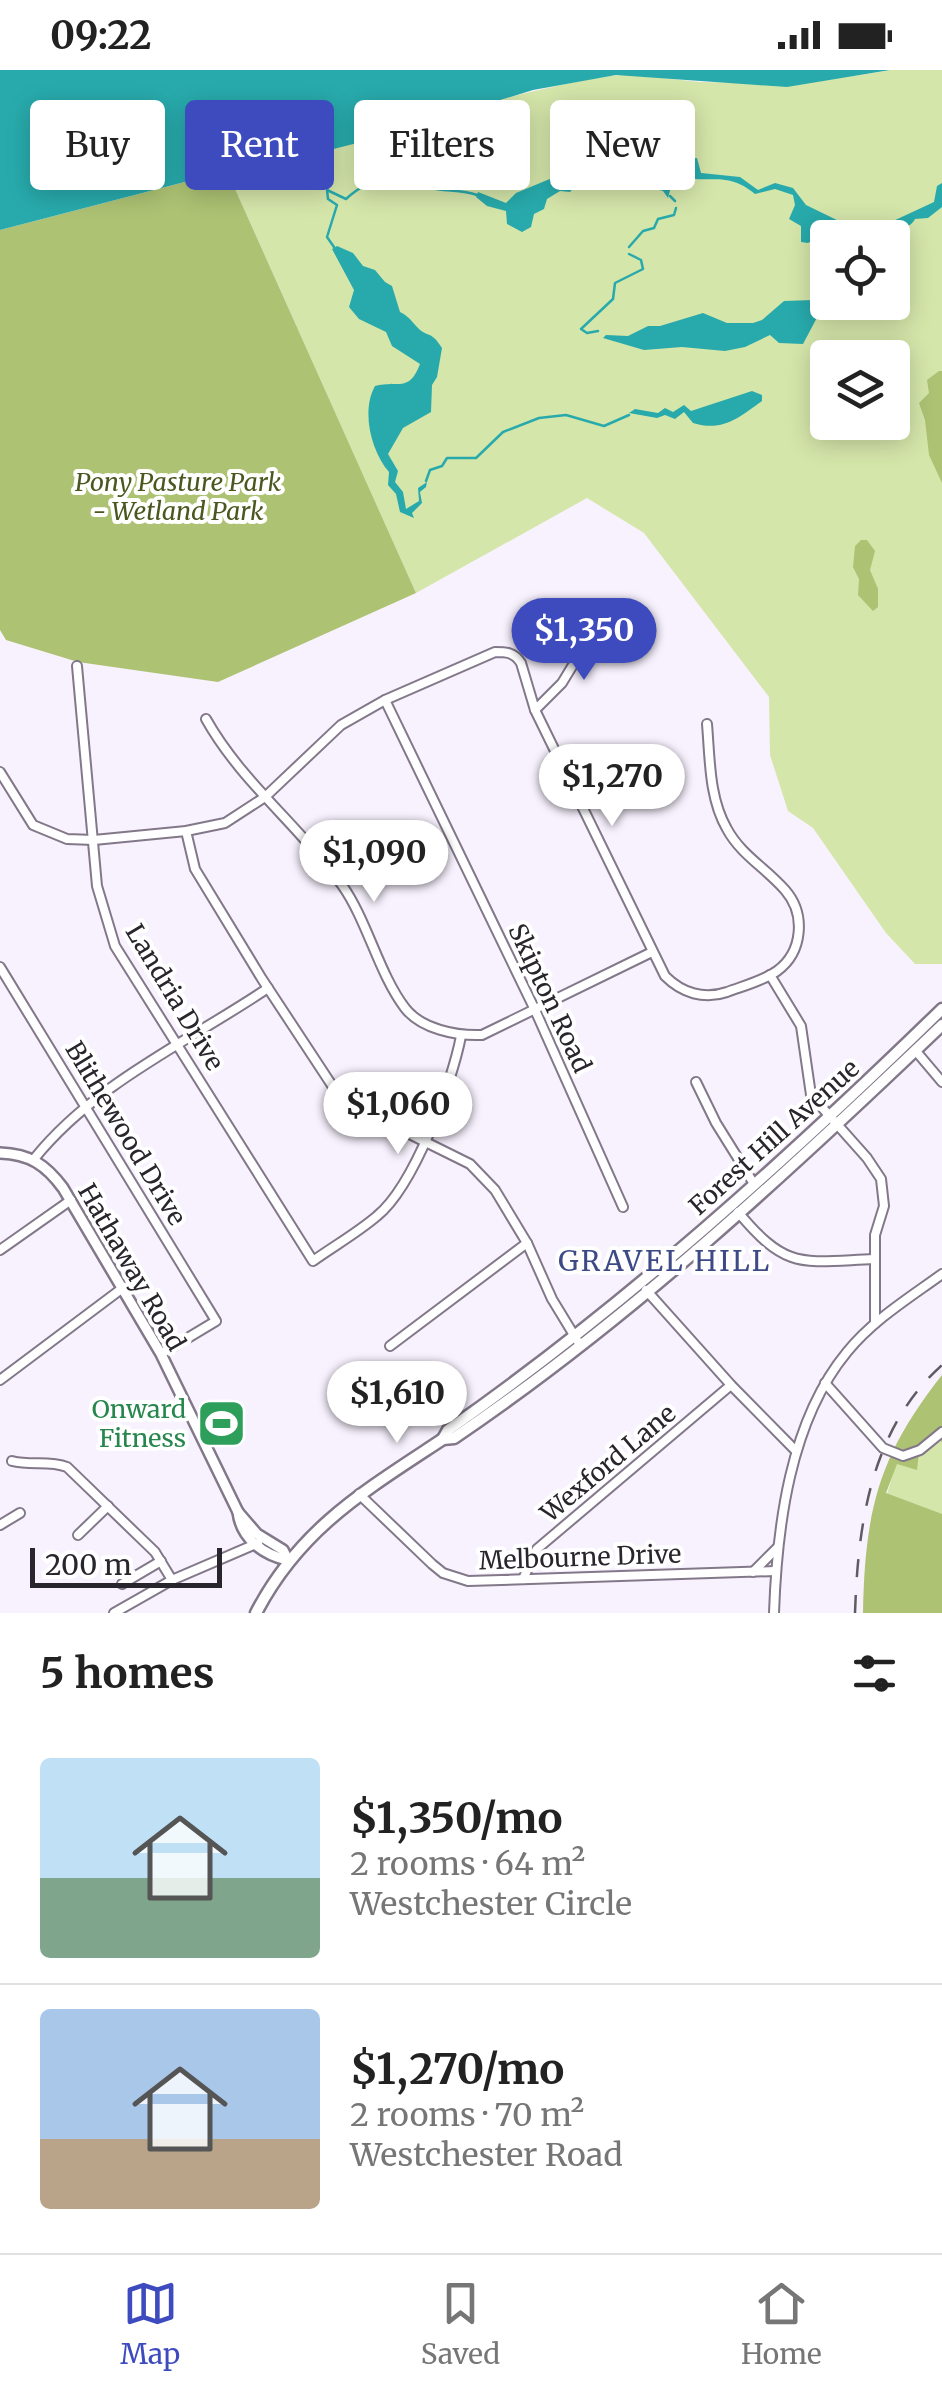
<!DOCTYPE html>
<meta charset="utf-8">
<style>
body{margin:0;font-family:Merriweather,serif;background:#f6f6f6;color:#222;height:100vh;display:flex;flex-direction:column;font-size:38px;white-space:nowrap}
*{box-sizing:border-box;margin:0}
p{font-size:32px;color:#767676}
.icon{flex:none;width:55px;height:55px;fill:none;stroke:currentColor;stroke-width:2;stroke-linecap:round;stroke-linejoin:round}
.map{position:relative;height:1543px;overflow:hidden}
.side{display:flex;flex-direction:column;background:#fff;flex:1}
.side>*{flex:none}
.hud{position:absolute;left:30px;top:30px;width:882px;height:90px;display:flex;gap:20px}
.buttons{position:absolute;left:810px;top:150px;display:grid;gap:20px}
.buttons a{display:grid;place-items:center;width:100px;height:100px;border-radius:10px;background:#fff;box-shadow:0 5px 25px #0003;font-size:50px}
.scale{position:absolute;left:30px;bottom:25px;width:192px;box-sizing:border-box;padding-left:10px;border:5px solid #29252c;border-top:0;font-size:28px;line-height:35px;white-space:nowrap;color:#29252c;-webkit-text-stroke:8px #fff;paint-order:stroke}
.price{position:absolute;translate:-50% -85px;padding:0 22px;border-radius:35px;background:#fff;color:#222;font-size:32px;line-height:65px;filter:drop-shadow(0 2px 5px #0008)}
.price::after{content:'';position:absolute;left:50%;top:60px;width:30px;height:22px;margin-left:-15px;background:inherit;clip-path:polygon(0 0,100% 0,50% 100%)}
.price.selected{background:#3e4bbf;color:#fff}
ul{padding:0;list-style:none}
li{display:flex;align-items:center;gap:30px;height:250px;padding:0 40px}
li+li{border-top:2px solid #e0e0e0}
li span{display:grid;place-items:center;flex:none;width:280px;height:200px;border-radius:10px;color:#555}
li>.icon{margin-inline-start:auto}
span .icon{width:120px;height:120px;fill:#fffc;stroke-width:1}
li b{font-size:42px}
h2{display:flex;justify-content:space-between;align-items:center;height:120px;padding:0 40px;font-size:42px}
.pill{padding:0 35px;border-radius:10px;background:#fff;box-shadow:0 5px 25px #0003;font-size:35px;line-height:90px}
.pill.selected{background:#3e4bbf;color:#fff}
.status{display:flex;justify-content:space-between;align-items:center;height:70px;padding:0 50px;background:#fff;direction:ltr}
.status svg{height:28px;fill:currentColor}
.tabs{display:flex;justify-content:space-around;align-items:center;height:140px;border-top:2px solid #e0e0e0;background:#fff;font-size:28px;color:#767676}
.tabs a{display:grid;justify-items:center;gap:5px}
.tabs .selected{color:#3e4bbf}
.map>svg:first-child{display:block}
.green{fill:#d5e6aa;fill-rule:evenodd}
.forest{fill:#adc273}
.water{fill:#28aaac}
.lines{fill:none;stroke-linecap:round;stroke-linejoin:round}
.stream{stroke:#28aaac;stroke-width:2.5}
.minor-casing{stroke:#827889;stroke-width:12}
.tertiary-casing{stroke:#827889;stroke-width:14}
.secondary-casing{stroke:#827889;stroke-width:15}
.minor{stroke:#fff;stroke-width:8}
.tertiary{stroke:#fff;stroke-width:9}
.secondary{stroke:#fff;stroke-width:10}
.rail{stroke:#5f5b63;stroke-width:2.5;stroke-dasharray:18 18;stroke-linecap:butt}
.labels{text-anchor:middle;dominant-baseline:central;stroke-width:8;stroke-linejoin:round;paint-order:stroke}
.park-label{font-size:25px;font-style:italic;fill:#4a571f;stroke:#fff}
.street-label{font-size:25px;fill:#29252c;stroke:#fff}
.leisure-label{font-size:25px;fill:#27864d;stroke:#fff;text-anchor:end}
.neighbourhood-label{font-size:28px;letter-spacing:2.5px;fill:#3d4a86;stroke:#fff}
</style>
<div class="status"><b>09:22</b><svg viewBox="0 0 49 12"><path d="M0 12V9h3v3zM5 12V6h3v6zM10 12V3h3v9zM15 12V0h3v12zM26 1h20v11H26zM47 4h2v5h-2z"/></svg></div>
<div class="map">
<svg width="942" height="1543" viewBox="0 0 942 1543">
<rect width="100%" height="100%" fill="#f8f2fe"/>
<g class="green">
<path d="M890,0H942V894H915L886,863L813,758L788,741L770,685L769,627L644,463L587,428L416,523L227,101C357,78 480,26 610,6C638,2 673,10 701,12C765,14 828,12 890,0ZM828,168H892V232H828ZM828,288H892V352H828Z"/>
<polygon points="942,1315 942,1450 885,1431 904,1366"/>
</g>
<g class="forest">
<polygon points="227,101 416,523 218,612 78,592 6,570 0,560 0,160"/>
<polygon points="939,301 942,301 942,413 929,385 925,350 919,333 929,323 927,310"/>
<polygon points="861,470 867,470 875,481 870,500 878,519 878,537 873,541 858,525 859,509 853,497 855,476"/>
<path d="M942,1305V1373L936,1360L920,1373L917,1400L897,1394L886,1423L942,1444V1543H863C865,1441 878,1386 942,1305Z"/>
</g>
<g class="water">
<polygon points="0,0 890,0 787,17 616,5 533,20 373,69 294,89 227,101 0,160"/>
<path d="M637,77L672,90L697,88L701,103L740,107L758,120L775,113L793,118L806,135L843,153L849,162H861L872,153L891,152L934,132L937,116L942,113V137L928,148L915,149C909,160 898,157 890,166L846,167L844,163L828,162L808,173L801,172V156L789,149L795,135L793,125L775,119L755,124C726,100 709,115 677,106L673,109L668,128L663,121L646,116L629,99L604,98L595,106L586,104L570,122L560,121L547,129L544,139L534,144L531,157L522,162L507,154L506,141L487,136L476,127L478,122L506,133L516,123L569,101L592,85Z"/>
<path d="M337,176L353,183L363,196L375,200L385,212L392,216L400,242C410,247 411,251 418,258C428,268 431,260 442,278L437,307L432,315L431,342L403,358L388,384L398,401L395,412L403,422L406,439L419,431L418,418L427,412L426,417L420,422L422,433L412,443L414,448L400,442L396,424L388,415L389,402C371,381 361,341 375,316C399,310 409,323 420,294L392,276L386,262L359,249L349,237L354,220L332,179Z"/>
<polygon points="827,211 828,232 848,233 828,235 821,240 803,274 779,273 770,265 745,277 725,281 682,277 644,280 603,268 606,265 628,266 648,256 660,256 703,243 727,253 753,253 762,250 784,231 813,230"/>
<path d="M752,321L762,325V331C738,348 723,362 693,353L684,342L675,349L665,345L657,348L629,343L635,339L658,343L665,338L673,342L684,335L691,341Z"/>
</g>
<g class="lines">
<g class="stream">
<polyline points="670,126 675,131"/>
<path d="M334,177L327,167L337,135L328,129L327,120L346,129C374,103 396,107 429,117C443,122 460,119 477,125"/>
<polyline points="629,177 643,161 654,158 658,149 674,145 676,138"/>
<polyline points="598,261 587,263 581,259 613,229 615,213 643,199 641,190 629,184"/>
<polyline points="426,411 430,400 442,396 447,388 476,388 503,362 539,348 566,345 604,356 629,345"/>
</g>
<defs>
<g id="minor">
<path d="M77,596L97,816L115,876L313,1191C334,1176 357,1163 377,1146C414,1116 452,1013 461,966"/>
<polyline points="385,630 535,940 623,1137"/>
<polyline points="535,640 562,613 596,557"/>
<path d="M206,649C242,713 299,755 342,815C367,850 379,904 405,938C421,959 456,966 482,965L652,882"/>
<path d="M0,702L33,755L67,769L94,770L186,761L225,753L265,727L341,655L385,630L495,582C506,582 514,582 521,593L535,640L665,906C682,923 704,930 727,922C743,916 763,911 777,901C803,882 806,844 785,820C766,798 741,785 727,759C709,728 710,689 707,654"/>
<polyline points="186,761 195,799 262,909 335,1020 359,1039 470,1094 495,1120 527,1173 552,1229 580,1275"/>
<polyline points="0,897 216,1251 161,1284"/>
<polyline points="770,905 801,956 811,1025 867,1088 881,1109 884,1136 875,1165 875,1253"/>
<polyline points="915,980 942,1012"/>
<polyline points="696,1012 716,1053 754,1114"/>
<path d="M34,1089C95,1013 188,972 268,918"/>
<path d="M738,1142C787,1201 802,1192 874,1189"/>
<polyline points="0,1180 71,1130"/>
<polyline points="646,1220 731,1315 796,1381"/>
<polyline points="390,1276 527,1173"/>
<polyline points="0,1310 124,1217"/>
<polyline points="825,1313 883,1378 903,1386 920,1380 942,1362"/>
<path d="M12,1391C31,1396 49,1390 67,1397L155,1482L172,1510"/>
<polyline points="359,1424 432,1494 443,1503 468,1511 775,1501"/>
<polyline points="0,1455 20,1443"/>
<polyline points="78,1465 108,1436"/>
<polyline points="753,1502 778,1477"/>
<polyline points="523,1509 537,1479 731,1315"/>
<polyline points="122,1514 161,1491"/>
<polyline points="114,1543 172,1510 258,1473"/>
<path d="M774,1543C777,1456 790,1351 847,1282C873,1250 909,1228 942,1204"/>
</g>
<g id="tertiary">
<path d="M0,1083C30,1084 46,1095 63,1118L161,1284L238,1442C241,1468 263,1485 288,1490"/>
<polyline points="238,1442 257,1464 283,1480 288,1490"/>
</g>
<g id="secondary">
<path d="M443,1369L448,1360C625,1236 787,1090 942,939"/>
<path d="M256,1543C300,1458 366,1420 443,1369L454,1368C630,1249 789,1101 942,955"/>
</g>
</defs>
<use href="#minor" class="minor-casing"/>
<use href="#tertiary" class="tertiary-casing"/>
<use href="#secondary" class="secondary-casing"/>
<use href="#minor" class="minor"/>
<use href="#tertiary" class="tertiary"/>
<use href="#secondary" class="secondary"/>
<path class="rail" d="M855,1543C858,1453 871,1359 942,1295"/>
</g>
<defs>
<symbol id="stadium-square" viewBox="-11 -11 22 22"><rect x="-9" y="-9" width="18" height="18" rx="4" fill="#2e9e5b" stroke="#fff"/><path d="M0-5a6.5 5 0 1 0 0 10a6.5 5 0 1 0 0-10ZM-3.5-1.8h7v3.6h-7Z" fill="#fff"/></symbol>
</defs>
<g fill-rule="evenodd">
<use href="#stadium-square" x="194" y="1326" width="55" height="55"/>
</g>
<g class="labels">
<g class="park-label">
<text x="178" y="412">Pony Pasture Park<tspan x="178" dy="29">- Wetland Park</tspan></text>
</g>
<g class="street-label">
<text transform="translate(175 927) rotate(59)">Landria Drive</text>
<text transform="translate(550 928) rotate(65)">Skipton Road</text>
<text transform="translate(126 1063) rotate(59)">Blithewood Drive</text>
<text transform="translate(774 1067) rotate(-42)">Forest Hill Avenue</text>
<text transform="translate(132 1197) rotate(60)">Hathaway Road</text>
<text transform="translate(608 1393) rotate(-40)">Wexford Lane</text>
<text transform="translate(580 1487) rotate(-2)">Melbourne Drive</text>
</g>
<g class="leisure-label">
<text x="186" y="1339">Onward<tspan x="186" dy="29">Fitness</tspan></text>
</g>
<g class="neighbourhood-label">
<text x="665" y="1191">GRAVEL HILL</text>
</g>
</g>
</svg>
<div class="buttons">
<a><svg class="icon" aria-label="locate" viewBox="0 0 24 24"><circle cx="12" cy="12" r="6"/><path d="M12 2v4M12 18v4M2 12h4M18 12h4"/></svg></a>
<a><svg class="icon" aria-label="layers" viewBox="0 0 24 24"><path d="M12 4l9 5-9 5-9-5zM3 14l9 5 9-5"/></svg></a>
</div>
<div class="scale">200 m</div>
<b class="price selected" style="left:584px;top:613px">$1,350</b>
<b class="price" style="left:612px;top:759px">$1,270</b>
<b class="price" style="left:374px;top:835px">$1,090</b>
<b class="price" style="left:398px;top:1087px">$1,060</b>
<b class="price" style="left:397px;top:1376px">$1,610</b>
<div class="hud">
<a class="pill">Buy</a>
<a class="pill selected">Rent</a>
<a class="pill">Filters</a>
<a class="pill">New</a>
</div>
</div>
<section class="side">
<h2>5 homes<svg class="icon" aria-label="filters" viewBox="0 0 24 24"><path d="M4 7h16M4 17h16"/><circle cx="9" cy="7" r="2"/><circle cx="15" cy="17" r="2"/></svg></h2>
<ul>
<li><span style="background:linear-gradient(#bfe0f5 60%,#7fa58c 0)"><svg class="icon" aria-label="home" viewBox="0 0 24 24"><path d="M3 11l9-7 9 7M6 9v11h12V9"/></svg></span><div><b>$1,350/mo</b><p>2 rooms · 64 m²</p><p>Westchester Circle</p></div></li>
<li><span style="background:linear-gradient(#a9c7e8 65%,#b9a48a 0)"><svg class="icon" aria-label="home" viewBox="0 0 24 24"><path d="M3 11l9-7 9 7M6 9v11h12V9"/></svg></span><div><b>$1,270/mo</b><p>2 rooms · 70 m²</p><p>Westchester Road</p></div></li>
</ul>
</section>
<nav class="tabs">
<a class="selected"><svg class="icon" aria-label="map" viewBox="0 0 24 24"><path d="M3 6l6-2 6 2 6-2v14l-6 2-6-2-6 2zM9 4v14M15 6v14"/></svg>Map</a>
<a><svg class="icon" aria-label="saved" viewBox="0 0 24 24"><path d="M7 4h10v16l-5-4-5 4z"/></svg>Saved</a>
<a><svg class="icon" aria-label="home" viewBox="0 0 24 24"><path d="M3 11l9-7 9 7M6 9v11h12V9"/></svg>Home</a>
</nav>
